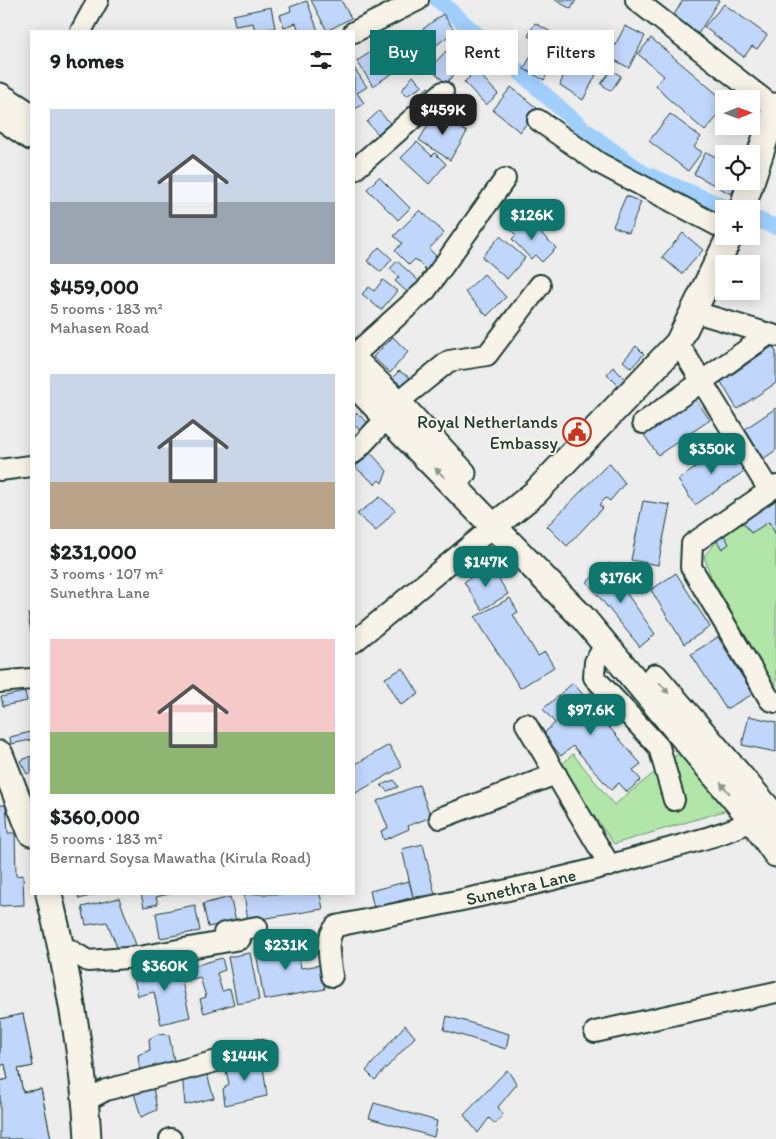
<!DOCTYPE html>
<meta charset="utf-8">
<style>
body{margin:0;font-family:Itim,sans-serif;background:#f2f2f2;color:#202124;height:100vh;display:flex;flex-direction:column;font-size:19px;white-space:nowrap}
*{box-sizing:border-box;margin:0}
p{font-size:16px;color:#757577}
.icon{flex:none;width:28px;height:28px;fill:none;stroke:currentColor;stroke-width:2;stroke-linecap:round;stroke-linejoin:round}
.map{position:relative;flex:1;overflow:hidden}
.side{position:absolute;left:30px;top:30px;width:325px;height:865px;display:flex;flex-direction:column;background:#fff;border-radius:0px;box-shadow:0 2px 12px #0003}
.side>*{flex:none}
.guide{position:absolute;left:370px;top:30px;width:330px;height:45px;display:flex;gap:10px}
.needle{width:32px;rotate:89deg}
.controls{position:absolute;left:715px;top:90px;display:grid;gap:10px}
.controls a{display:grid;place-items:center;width:45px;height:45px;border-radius:0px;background:#fff;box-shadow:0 2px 12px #0003;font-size:25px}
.price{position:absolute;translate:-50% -42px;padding:0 11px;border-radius:10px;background:#0f766e;color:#fff;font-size:16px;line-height:32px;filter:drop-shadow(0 1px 2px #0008)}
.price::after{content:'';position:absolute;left:50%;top:30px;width:15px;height:11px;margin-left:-8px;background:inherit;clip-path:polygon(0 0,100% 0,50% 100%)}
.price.on{background:#222;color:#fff}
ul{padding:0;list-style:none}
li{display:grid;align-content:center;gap:10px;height:265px;padding:0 20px}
li span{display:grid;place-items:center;height:155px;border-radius:0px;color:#555}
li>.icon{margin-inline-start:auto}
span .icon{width:90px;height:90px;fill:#fffc;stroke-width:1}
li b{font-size:21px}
h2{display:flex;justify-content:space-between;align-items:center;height:60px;padding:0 20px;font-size:21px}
.pill{padding:0 18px;border-radius:0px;background:#fff;box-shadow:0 2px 12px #0003;font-size:18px;line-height:45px}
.pill.on{background:#0f766e;color:#fff}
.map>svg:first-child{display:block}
.green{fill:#b1e6a8;stroke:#68926e}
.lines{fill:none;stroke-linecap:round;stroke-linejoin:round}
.canal{stroke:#a0cffc;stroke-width:16}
.building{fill:#c1d6fb;stroke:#1f3d34}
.minor-casing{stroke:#1f3d34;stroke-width:24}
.major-casing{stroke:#1f3d34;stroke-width:29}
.minor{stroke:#f7f3e8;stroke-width:20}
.major{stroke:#f7f3e8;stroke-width:25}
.oneway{fill:#8b988e}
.labels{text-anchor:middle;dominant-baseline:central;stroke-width:4;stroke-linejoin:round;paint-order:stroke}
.poi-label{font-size:18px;fill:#1f3d34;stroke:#f7f3e8;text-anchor:end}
.street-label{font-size:18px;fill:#1f3d34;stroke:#f7f3e8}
</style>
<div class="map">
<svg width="776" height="1139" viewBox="0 0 776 1139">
<rect width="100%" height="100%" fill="#ecedec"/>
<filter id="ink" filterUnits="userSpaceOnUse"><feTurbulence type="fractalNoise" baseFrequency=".02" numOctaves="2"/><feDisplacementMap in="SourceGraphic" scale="10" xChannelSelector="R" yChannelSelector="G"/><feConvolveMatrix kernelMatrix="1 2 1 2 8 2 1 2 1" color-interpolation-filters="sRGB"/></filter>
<g filter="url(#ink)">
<g class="green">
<polygon points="776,502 776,688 711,577 704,556 721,537"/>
<polygon points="679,753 727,810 614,844 559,767 573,754 614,805"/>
</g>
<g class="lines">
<g class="canal">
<polyline points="438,0 585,130 643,173 730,209"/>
<polyline points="751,217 776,227"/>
</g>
</g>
<g class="building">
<polygon points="311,0 341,0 351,18 327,31"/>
<polygon points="555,0 576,0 571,9"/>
<polygon points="683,0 719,0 695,39 669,23"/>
<polygon points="307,1 318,31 299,31 296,23 284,27 280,15 291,11 290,7"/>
<polygon points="724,4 767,35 757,49 752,46 744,57 704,27"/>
<polygon points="271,7 275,28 255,31 253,23 235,26 233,15"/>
<polygon points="443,14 455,31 435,46 423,29"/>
<polygon points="535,23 572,44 565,57 558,53 544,80 524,69 538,42 528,36"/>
<polygon points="625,26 645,36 629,68 609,57"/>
<polygon points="423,30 430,55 411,60 404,36"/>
<polygon points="463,33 477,51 465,62 450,44"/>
<polygon points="395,38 410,61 402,67 387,44"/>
<polygon points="651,38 724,100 724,109 705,131 664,95 656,85 664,76 638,54"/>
<polygon points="380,46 396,71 373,86 357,61"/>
<polygon points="574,46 601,65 583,100 560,85"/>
<polygon points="447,50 463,65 446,83 430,68"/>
<polygon points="472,66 498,94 486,105 464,82 470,77 465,72"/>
<polygon points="354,68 367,87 357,93 364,103 354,110"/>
<polygon points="611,70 621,76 611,91 601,84"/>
<polygon points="413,76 423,86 406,96 401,91"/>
<polygon points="428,87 434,92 422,104 417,98"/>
<polygon points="511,87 538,109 520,132 493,110"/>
<polygon points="379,111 390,123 378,134 367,122"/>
<polygon points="436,113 467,132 450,160 419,140"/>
<polygon points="670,114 701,137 694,147 702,152 688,171 649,141"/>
<polygon points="417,142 432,156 435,153 446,164 429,184 401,158"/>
<polygon points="706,152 724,161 724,181 738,181 731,194 694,174"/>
<polygon points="379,177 410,208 398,220 367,189"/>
<polygon points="626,196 641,202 629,233 613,226"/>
<polygon points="420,210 444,233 429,249 438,258 426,270 415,259 409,265 395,251 402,243 394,236"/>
<polygon points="525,217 556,248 542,262 535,255 531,259 512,239 516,235 512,231"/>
<polygon points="683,233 703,250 682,274 662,257"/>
<polygon points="500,236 525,258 507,279 482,257"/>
<polygon points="379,247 392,259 381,272 367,261"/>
<polygon points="397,261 419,281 407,292 395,281 399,277 390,269"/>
<polygon points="484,274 506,297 487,316 465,292"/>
<polygon points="383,280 397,291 381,310 362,294 369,287 374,291"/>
<polygon points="393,337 408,352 390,373 373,357"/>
<polygon points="636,346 644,354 631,368 623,361"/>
<polygon points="773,346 776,352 776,383 737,409 721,382"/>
<polygon points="613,367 627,381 621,388 607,374"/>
<polygon points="399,371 417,382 409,391 392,378"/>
<polygon points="694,397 710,420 658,455 642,432"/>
<polygon points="776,408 776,450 763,459 745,429"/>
<polygon points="357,413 368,423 361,431 354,425 354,416"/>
<polygon points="729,444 746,470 695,505 678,480"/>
<polygon points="371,453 387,471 382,483 379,480 375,484 355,467"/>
<polygon points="609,463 625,483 610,501 606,498 599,505 603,508 567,546 547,526"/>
<polygon points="776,495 776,535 769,522 751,533 741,519"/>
<polygon points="380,497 395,510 376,531 357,514"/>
<polygon points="643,501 670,505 658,565 631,560"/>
<polygon points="722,531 729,544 722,549 714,536"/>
<polygon points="609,563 621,578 618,581 655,634 640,647 587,582"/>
<polygon points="490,565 508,594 482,610 464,582"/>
<polygon points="676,573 710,627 684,644 651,590"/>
<polygon points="510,598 518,612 513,615 538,656 545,652 554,667 520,688 475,617"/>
<polygon points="31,613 31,632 28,614"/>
<polygon points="718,637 753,694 726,709 691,654"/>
<polygon points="403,668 419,694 401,705 385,678"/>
<polygon points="573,683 585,697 596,688 615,710 603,720 641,764 633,770 641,780 627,792 619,783 611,790 573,746 561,756 543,734 555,723 543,709"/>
<polygon points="25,692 27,701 3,706 1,697"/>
<polygon points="749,716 776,722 776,752 742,745"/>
<polygon points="31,732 31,740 11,744 10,737"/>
<polygon points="389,745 402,767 354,794 354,765"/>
<polygon points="31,756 31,772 27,774 20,761"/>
<polygon points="394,780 398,787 387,791 381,785"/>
<polygon points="419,785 431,817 408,826 409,829 384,840 381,831 388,828 377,801"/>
<polygon points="0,805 6,805 8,833 15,833 16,876 23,875 24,905 0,906"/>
<polygon points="423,844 435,895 413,897 402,849"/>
<polygon points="409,881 413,897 374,908 370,891"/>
<polygon points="78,894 97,894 79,899"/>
<polygon points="141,894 169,894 156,897 158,904 144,907"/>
<polygon points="244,894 320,894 323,909 248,921"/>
<polygon points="230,897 236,921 208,927 203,904"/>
<polygon points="119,898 136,945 119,952 107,922 86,925 82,907"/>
<polygon points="195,905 200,931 160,938 156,913"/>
<polygon points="282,935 285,947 297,945 301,968 320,965 325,989 264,1000 256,952 267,950 265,938"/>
<polygon points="250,953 259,1000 237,1004 228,957"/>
<polygon points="222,958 225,970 217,973 222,991 230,989 234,1004 204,1013 200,999 206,997 200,977 193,979 190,967"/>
<polygon points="178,964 190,1017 161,1024 154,992 138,996 133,974"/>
<polygon points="23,1014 33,1066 18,1069 23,1092 41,1089 51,1139 8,1139 0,1103 0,1081 8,1079 5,1064 0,1066 0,1019"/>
<polygon points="23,1014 33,1066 18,1069 23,1092 41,1089 51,1139 0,1139 0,1081 8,1079 5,1064 0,1066 0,1019"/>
<polygon points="447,1016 509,1034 506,1049 444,1030"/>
<polygon points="405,1025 415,1037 375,1080 366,1071"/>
<polygon points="158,1034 169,1035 175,1066 140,1073 138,1055 150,1050 149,1039"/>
<polygon points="262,1059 267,1096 225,1105 223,1089 229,1084 225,1065"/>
<polygon points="205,1068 214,1098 185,1105 182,1073"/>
<polygon points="507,1070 517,1084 498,1107 503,1115 495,1124 489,1118 478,1133 464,1115"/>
<polygon points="152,1081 157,1110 141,1117 132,1086"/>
<polygon points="374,1103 437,1121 434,1137 369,1118"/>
</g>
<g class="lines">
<defs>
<g id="minor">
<polyline points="636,0 775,108"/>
<polyline points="81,31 98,0"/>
<polyline points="354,32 418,0"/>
<polyline points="538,120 599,163 724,229"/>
<polyline points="354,170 443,92"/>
<polyline points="695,312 776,336"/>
<polyline points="678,343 769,490"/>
<polyline points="354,355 426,290 505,179"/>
<polyline points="398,402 449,361 487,355 540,285"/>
<polyline points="643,423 769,334"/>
<polyline points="354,453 386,419"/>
<polyline points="0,470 31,466"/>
<polyline points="776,486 692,544 691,567 770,700 776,702"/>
<polyline points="354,642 494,526"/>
<polyline points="606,644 595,662 594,677 659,747 674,800"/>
<polyline points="0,682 31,679"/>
<polyline points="526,724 610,866"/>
<polyline points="440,818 556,774"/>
<polyline points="224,933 257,927"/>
<polyline points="60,944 88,961 139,957 240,939"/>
<path d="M332,976C330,959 324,940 336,926C444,904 551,883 657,852C688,843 737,832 763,814"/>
<polyline points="595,1032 776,992"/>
<polyline points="85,1101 106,1090 259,1050"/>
<polyline points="170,1139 171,1139"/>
</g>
<g id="major">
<polyline points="0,96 31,116"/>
<polyline points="0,116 31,137"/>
<polyline points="742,209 776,106"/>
<polyline points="354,360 406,411 463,473"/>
<polyline points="354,384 584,619 753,821 776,854"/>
<polyline points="494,526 535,493 678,343 730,236"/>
<polyline points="655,677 776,818"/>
<polyline points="0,754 31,833"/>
<path d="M49,894C67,971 84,1060 88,1139"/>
</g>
</defs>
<use href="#minor" class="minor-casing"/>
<use href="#major" class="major-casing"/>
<use href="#minor" class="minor"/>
<use href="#major" class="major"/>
</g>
<defs><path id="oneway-solid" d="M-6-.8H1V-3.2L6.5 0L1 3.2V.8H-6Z" transform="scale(1.25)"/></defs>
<g class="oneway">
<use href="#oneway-solid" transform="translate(440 473) rotate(-135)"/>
<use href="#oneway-solid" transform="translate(664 688) rotate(49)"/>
<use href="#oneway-solid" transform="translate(725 788) rotate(-130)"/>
</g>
</g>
<defs>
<symbol id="civic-ring" viewBox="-11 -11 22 22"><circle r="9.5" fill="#f7f3e8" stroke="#c8321e" stroke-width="1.5"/><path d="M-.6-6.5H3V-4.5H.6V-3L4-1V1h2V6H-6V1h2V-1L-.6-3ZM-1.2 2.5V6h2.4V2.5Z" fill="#c8321e"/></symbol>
</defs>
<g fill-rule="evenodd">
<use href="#civic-ring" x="561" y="416" width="32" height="32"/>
</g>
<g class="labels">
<g class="poi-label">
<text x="558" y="422">Royal Netherlands<tspan x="558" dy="21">Embassy</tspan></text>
</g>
<g class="street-label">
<text transform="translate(521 887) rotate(-13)">Sunethra Lane</text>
</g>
</g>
</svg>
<div class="controls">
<a><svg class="needle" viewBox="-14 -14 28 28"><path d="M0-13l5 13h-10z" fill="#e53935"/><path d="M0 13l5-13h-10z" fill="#757577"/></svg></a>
<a><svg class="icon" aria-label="locate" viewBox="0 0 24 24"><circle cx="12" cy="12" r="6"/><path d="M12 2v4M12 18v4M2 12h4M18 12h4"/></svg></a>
<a>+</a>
<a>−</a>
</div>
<b class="price on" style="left:443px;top:136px">$459K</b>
<b class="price" style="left:532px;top:241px">$126K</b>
<b class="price" style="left:712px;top:475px">$350K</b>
<b class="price" style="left:486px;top:588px">$147K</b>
<b class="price" style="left:621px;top:604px">$176K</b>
<b class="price" style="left:591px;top:736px">$97.6K</b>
<b class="price" style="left:286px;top:971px">$231K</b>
<b class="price" style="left:165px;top:992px">$360K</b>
<b class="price" style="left:245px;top:1082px">$144K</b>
<div class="guide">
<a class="pill on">Buy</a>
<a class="pill">Rent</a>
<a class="pill">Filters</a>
</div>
<section class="side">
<h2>9 homes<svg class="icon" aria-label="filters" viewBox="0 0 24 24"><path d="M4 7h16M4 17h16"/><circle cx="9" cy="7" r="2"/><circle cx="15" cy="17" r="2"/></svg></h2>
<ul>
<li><span style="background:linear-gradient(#c9d6e8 60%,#9aa5b1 0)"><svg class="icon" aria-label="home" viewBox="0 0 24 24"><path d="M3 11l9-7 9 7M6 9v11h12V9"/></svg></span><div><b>$459,000</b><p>5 rooms · 183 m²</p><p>Mahasen Road</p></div></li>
<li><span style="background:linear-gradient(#c9d6e8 70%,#b9a48a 0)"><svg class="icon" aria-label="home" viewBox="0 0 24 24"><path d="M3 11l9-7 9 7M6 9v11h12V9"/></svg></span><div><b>$231,000</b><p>3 rooms · 107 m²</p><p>Sunethra Lane</p></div></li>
<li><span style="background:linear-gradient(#f6c9c9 60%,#8fb573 0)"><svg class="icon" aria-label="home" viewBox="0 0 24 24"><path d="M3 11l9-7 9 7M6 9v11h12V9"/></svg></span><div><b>$360,000</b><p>5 rooms · 183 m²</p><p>Bernard Soysa Mawatha (Kirula Road)</p></div></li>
</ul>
</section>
</div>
